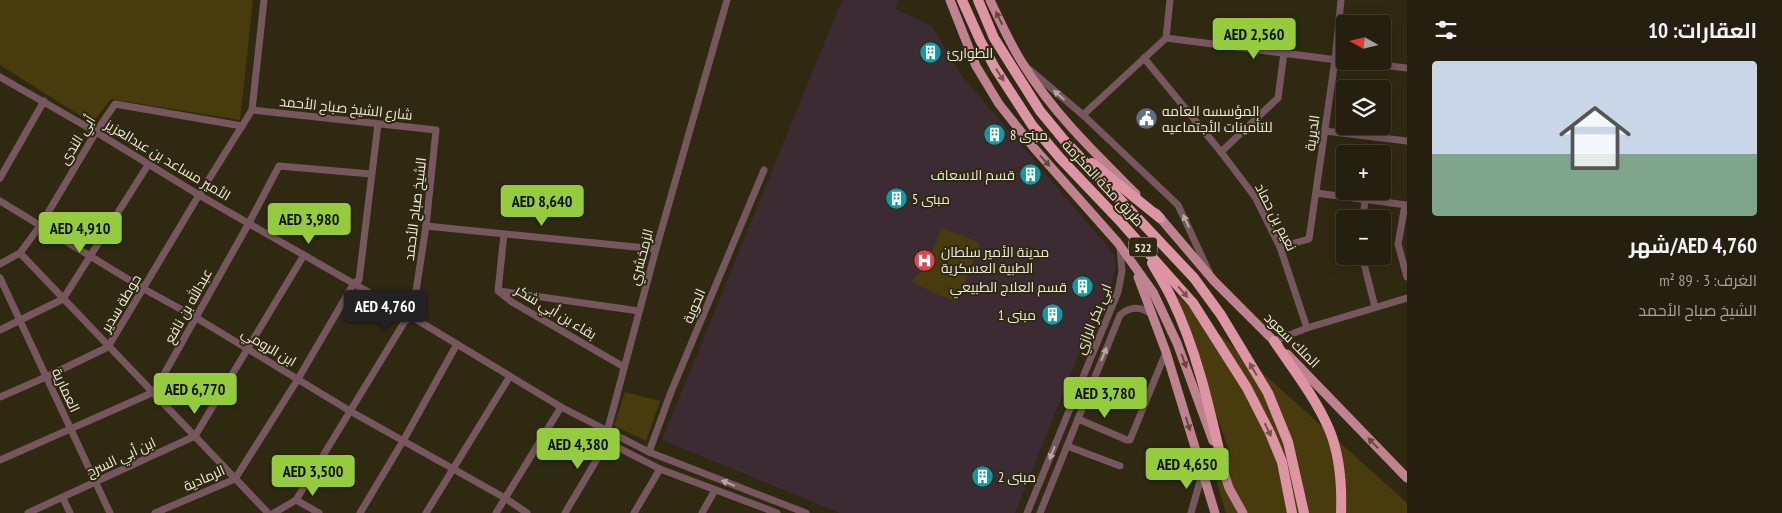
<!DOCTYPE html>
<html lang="ar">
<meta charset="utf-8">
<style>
body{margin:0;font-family:"PT Sans Narrow",Cairo,sans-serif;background:#2c2717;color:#f1f3f6;direction:rtl;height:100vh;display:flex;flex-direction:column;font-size:19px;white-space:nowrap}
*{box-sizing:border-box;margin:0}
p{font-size:16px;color:#a3a29e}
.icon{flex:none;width:28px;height:28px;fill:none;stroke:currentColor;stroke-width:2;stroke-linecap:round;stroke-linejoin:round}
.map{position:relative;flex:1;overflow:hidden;direction:ltr}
.drawer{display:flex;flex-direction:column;background:#241f0e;width:375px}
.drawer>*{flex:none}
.needle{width:32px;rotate:278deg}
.tools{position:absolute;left:1336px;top:15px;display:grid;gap:10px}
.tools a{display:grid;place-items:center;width:55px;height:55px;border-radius:5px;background:#241f0e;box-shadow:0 2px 12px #0003,0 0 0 1px #413d2e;font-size:25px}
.price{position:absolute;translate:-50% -42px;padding:0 11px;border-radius:5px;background:#94cc3d;color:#111;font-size:16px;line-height:32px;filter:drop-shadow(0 1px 2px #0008)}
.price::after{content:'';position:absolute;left:50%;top:30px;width:15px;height:11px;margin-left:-8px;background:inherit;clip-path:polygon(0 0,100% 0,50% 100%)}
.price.selected{background:#222;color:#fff}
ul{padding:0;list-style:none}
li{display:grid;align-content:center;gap:10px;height:265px;padding:0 25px}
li+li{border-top:1px solid #413d2e}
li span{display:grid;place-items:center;height:155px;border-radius:5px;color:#555}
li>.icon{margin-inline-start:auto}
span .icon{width:90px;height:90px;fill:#fffc;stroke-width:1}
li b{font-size:21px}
h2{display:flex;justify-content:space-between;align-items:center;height:60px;padding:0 25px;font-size:21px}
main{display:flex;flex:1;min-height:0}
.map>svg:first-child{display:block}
.medical{fill:#3d2b33}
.green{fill:#483b0d}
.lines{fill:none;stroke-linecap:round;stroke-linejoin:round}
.minor{stroke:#75575d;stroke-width:7}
.major{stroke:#bf838f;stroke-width:9}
.highway{stroke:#dd94a3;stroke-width:10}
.oneway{fill:#62483e}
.oneway2{fill:#75544c}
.oneway3{fill:#b7a7a2}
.labels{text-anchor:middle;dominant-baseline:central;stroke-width:4;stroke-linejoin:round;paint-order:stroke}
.shield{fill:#302912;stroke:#b4af9f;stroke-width:1}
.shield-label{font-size:12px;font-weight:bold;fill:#ede9db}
.poi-label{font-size:14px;fill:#ede9db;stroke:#302912;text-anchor:start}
.street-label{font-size:14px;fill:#ede9db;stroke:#302912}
</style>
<main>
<section class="drawer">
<h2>العقارات: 10<svg class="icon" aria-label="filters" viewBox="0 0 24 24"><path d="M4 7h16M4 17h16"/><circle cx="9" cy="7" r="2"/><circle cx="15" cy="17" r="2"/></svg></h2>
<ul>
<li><span style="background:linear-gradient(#c9d6e8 60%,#7fa58c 0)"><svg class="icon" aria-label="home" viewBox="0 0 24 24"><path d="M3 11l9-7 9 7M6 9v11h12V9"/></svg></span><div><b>AED 4,760/شهر</b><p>الغرف: 3 · 89 m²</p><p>الشيخ صباح الأحمد</p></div></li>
</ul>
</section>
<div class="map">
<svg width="1407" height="513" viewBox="0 0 1407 513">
<rect width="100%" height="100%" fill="#302912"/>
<polygon class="medical" points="842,0 898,0 895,9 932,26 962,76 1113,253 1116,268 1110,286 1105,297 1091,310 1093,325 1086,336 1015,513 840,513 662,440"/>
<g class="green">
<polygon points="0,0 253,0 240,120 111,99 92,123 0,65"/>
<polygon points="941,228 976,241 980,245 956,302 911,282 927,265"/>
<polygon points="1175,294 1407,503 1407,513 1226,513 1212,466 1231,457"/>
<polygon points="625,392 660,401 646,441 614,426"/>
</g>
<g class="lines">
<g class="minor">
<polyline points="1166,38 1345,61"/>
<polyline points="1144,58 1221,152 1255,197 1280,247 1307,328"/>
<polyline points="1349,61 1407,68"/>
<polyline points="1030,70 1083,115 1178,205 1209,272"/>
<polyline points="0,77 96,132 199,195 412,317 561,407 649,452 806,513"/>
<polyline points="252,110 436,130 426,226 412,317 405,321 296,500 274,513"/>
<polyline points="1083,115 1166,38 1170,0"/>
<polyline points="1325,131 1407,141"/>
<polyline points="1221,152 1278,98 1284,53"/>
<polyline points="0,178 44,101"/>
<polyline points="1316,193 1407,205"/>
<polyline points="0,201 144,289 195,317 350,411 505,498 527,513"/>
<polyline points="1405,205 1398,244 1407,277"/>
<polyline points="1363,219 1365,200"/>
<polyline points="426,226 656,249"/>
<polyline points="504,234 498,291 512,302 624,367"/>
<polyline points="1280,247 1309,239 1335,60 1341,0"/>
<polyline points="20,253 268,513"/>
<polyline points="1362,256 1375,307"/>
<polyline points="0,264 20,253 40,226 96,132 115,104 242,126"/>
<polyline points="0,278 110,513"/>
<polyline points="499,291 639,311"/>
<polyline points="0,330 63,299 148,165"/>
<polyline points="1274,341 1307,328 1407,298"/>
<polyline points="0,397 46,377 108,347 199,195 252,110 264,0"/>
<polyline points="1078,419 1127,440 1130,440 1166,352"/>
<polyline points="608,432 617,447 660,469 777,513"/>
<polyline points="1067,446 1120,466"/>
<polyline points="649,452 671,392 764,170"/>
<polyline points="0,460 154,392 249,223 279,166 371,174"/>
<polyline points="63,498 70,513"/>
<polyline points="296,500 319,513"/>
<polyline points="28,513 195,436 304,255"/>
<polyline points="155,513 235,479 298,379 354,283 359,280 378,124"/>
<polyline points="360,513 403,441 457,344"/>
<polyline points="426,513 510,376"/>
<polyline points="496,513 561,407"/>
<polyline points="565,513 606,444 607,432 656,249 727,0"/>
<polyline points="634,513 660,469"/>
<polyline points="702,513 715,490"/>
<polyline points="1027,513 1118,292 1122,271 1120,248"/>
<path d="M1040,513L1120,315C1130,306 1142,306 1152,315"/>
<polyline points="1191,513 1202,474"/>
</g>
<g class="major">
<polyline points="950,0 976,66 999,104 1034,148 1118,243 1153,292 1177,343 1213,441"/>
<path d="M990,0C1000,21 1010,44 1023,64C1054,114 1095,153 1136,194"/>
<polyline points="1156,213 1214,281 1278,345"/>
<polyline points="1138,277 1166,352 1215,513"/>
<polyline points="1287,354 1407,478"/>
<polyline points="1220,460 1229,488 1243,513"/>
</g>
<g class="highway">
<polyline points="962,0 980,40 995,68 1032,125 1060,158 1118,219 1193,303 1247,388 1270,433 1282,462 1292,513"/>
<polyline points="978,0 994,38 1040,111 1064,140 1194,278 1221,315 1268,393 1288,442 1304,513"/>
<polyline points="1092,163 1160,218"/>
<path d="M1152,263C1158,274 1165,285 1171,297C1197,350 1210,410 1223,467"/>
<path d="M1274,341C1293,369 1315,397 1329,429C1340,455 1342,486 1341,513"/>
</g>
</g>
<defs><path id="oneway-solid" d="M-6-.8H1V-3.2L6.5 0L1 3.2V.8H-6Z" transform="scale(1.25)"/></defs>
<g class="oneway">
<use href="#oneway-solid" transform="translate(999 18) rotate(-117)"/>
<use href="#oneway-solid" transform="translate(1045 161) rotate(48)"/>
<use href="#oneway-solid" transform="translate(1184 361) rotate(70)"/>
<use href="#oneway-solid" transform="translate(1188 424) rotate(73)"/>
<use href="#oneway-solid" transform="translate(1373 443) rotate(-134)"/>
</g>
<g class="oneway2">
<use href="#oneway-solid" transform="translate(1000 75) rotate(57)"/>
<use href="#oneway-solid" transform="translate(1183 292) rotate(48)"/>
<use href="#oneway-solid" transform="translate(1253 369) rotate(-121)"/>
<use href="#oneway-solid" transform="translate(1268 430) rotate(65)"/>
</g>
<g class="oneway3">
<use href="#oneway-solid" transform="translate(1059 95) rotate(-139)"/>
<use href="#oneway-solid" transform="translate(1186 221) rotate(-115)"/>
<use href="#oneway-solid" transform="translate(1104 354) rotate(-68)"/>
<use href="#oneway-solid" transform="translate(1052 453) rotate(112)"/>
<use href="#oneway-solid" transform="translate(728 483) rotate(-158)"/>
</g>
<defs>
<symbol id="building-disc" viewBox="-11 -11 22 22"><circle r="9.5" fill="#0f9aa8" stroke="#302912"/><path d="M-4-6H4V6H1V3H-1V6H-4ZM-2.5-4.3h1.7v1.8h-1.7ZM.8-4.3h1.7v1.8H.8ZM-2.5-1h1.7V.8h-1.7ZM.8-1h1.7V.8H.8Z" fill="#fff"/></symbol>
<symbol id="civic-disc" viewBox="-11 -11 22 22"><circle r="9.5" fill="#5c6f8a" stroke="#302912"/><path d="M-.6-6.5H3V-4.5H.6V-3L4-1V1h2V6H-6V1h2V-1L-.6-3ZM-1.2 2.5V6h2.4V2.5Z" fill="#fff"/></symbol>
<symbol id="hospital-disc" viewBox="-11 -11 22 22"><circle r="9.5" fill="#e0444e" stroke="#302912"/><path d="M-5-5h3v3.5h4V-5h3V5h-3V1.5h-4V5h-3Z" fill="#fff"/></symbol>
</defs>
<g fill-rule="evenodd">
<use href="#building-disc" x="918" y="40" width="25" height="25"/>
<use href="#civic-disc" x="1134" y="106" width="25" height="25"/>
<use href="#building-disc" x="982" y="122" width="25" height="25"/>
<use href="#building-disc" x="1018" y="162" width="25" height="25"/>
<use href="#building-disc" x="884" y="186" width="25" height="25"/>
<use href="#hospital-disc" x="912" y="248" width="25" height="25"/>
<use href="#building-disc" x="1070" y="274" width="25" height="25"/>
<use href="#building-disc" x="1040" y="302" width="25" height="25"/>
<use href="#building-disc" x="970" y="464" width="25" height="25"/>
</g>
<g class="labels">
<rect class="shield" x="1129" y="237.5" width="28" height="19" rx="4"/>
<g class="shield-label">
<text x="1143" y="247">522</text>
</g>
<g class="poi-label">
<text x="947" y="53">الطوارئ</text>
<text x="1162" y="111">المؤسسه العامه<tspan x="1162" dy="16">للتأمينات الأجتماعيه</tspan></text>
<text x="1010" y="135">مبنى 8</text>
<text x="1015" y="175" text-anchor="end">قسم الاسعاف</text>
<text x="912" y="199">مبنى 5</text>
<text x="941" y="252">مدينة الأمير سلطان<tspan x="941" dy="16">الطبية العسكرية</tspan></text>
<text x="1067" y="287" text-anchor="end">قسم العلاج الطبيعي</text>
<text x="1036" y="315" text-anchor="end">مبنى 1</text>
<text x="998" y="477">مبنى 2</text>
</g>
<g class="street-label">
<text transform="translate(346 108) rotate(6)">شارع الشيخ صباح الأحمد</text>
<text transform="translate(1312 133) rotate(-82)">الديرية</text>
<text transform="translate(77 140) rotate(-58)">أبي الندى</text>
<text transform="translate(168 160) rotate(31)">الأمير مساعد بن عبدالعزيز</text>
<text transform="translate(1103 183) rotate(47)">طريق مكة المكرمة</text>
<text transform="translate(415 209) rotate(-83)">الشيخ صباح الأحمد</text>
<text transform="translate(1276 217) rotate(63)">نعيم بن حماد</text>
<text transform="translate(641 257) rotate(-75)">الزمخشري</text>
<text transform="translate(121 303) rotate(-59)">حوطة سدير</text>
<text transform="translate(188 306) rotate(-61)">عبدالله بن نافع</text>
<text transform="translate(694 306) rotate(-67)">الحوية</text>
<text transform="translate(556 312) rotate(31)">بقاء بن أبي شكر</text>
<text transform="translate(1093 319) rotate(-68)">ابي بكر الرازي</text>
<text transform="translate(1292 340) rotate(45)">الملك سعود</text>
<text transform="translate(269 347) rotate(31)">ابن الرومي</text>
<text transform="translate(66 390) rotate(65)">العمارية</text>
<text transform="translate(121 457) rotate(-25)">ابن أبي السرح</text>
<text transform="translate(204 478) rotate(-24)">الرمادية</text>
</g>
</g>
</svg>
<div class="tools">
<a><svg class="needle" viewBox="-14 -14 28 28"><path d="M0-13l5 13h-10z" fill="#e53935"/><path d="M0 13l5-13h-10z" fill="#a3a29e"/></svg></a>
<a><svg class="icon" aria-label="layers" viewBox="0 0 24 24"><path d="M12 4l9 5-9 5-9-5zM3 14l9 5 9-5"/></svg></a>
<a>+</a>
<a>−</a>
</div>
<b class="price" style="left:1254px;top:60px">AED 2,560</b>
<b class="price" style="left:542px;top:227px">AED 8,640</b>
<b class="price" style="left:309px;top:245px">AED 3,980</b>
<b class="price" style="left:80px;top:254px">AED 4,910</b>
<b class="price selected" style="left:385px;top:332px">AED 4,760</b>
<b class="price" style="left:195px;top:415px">AED 6,770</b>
<b class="price" style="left:1105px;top:419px">AED 3,780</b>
<b class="price" style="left:578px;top:470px">AED 4,380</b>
<b class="price" style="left:1187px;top:490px">AED 4,650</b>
<b class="price" style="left:313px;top:497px">AED 3,500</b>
</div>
</main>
